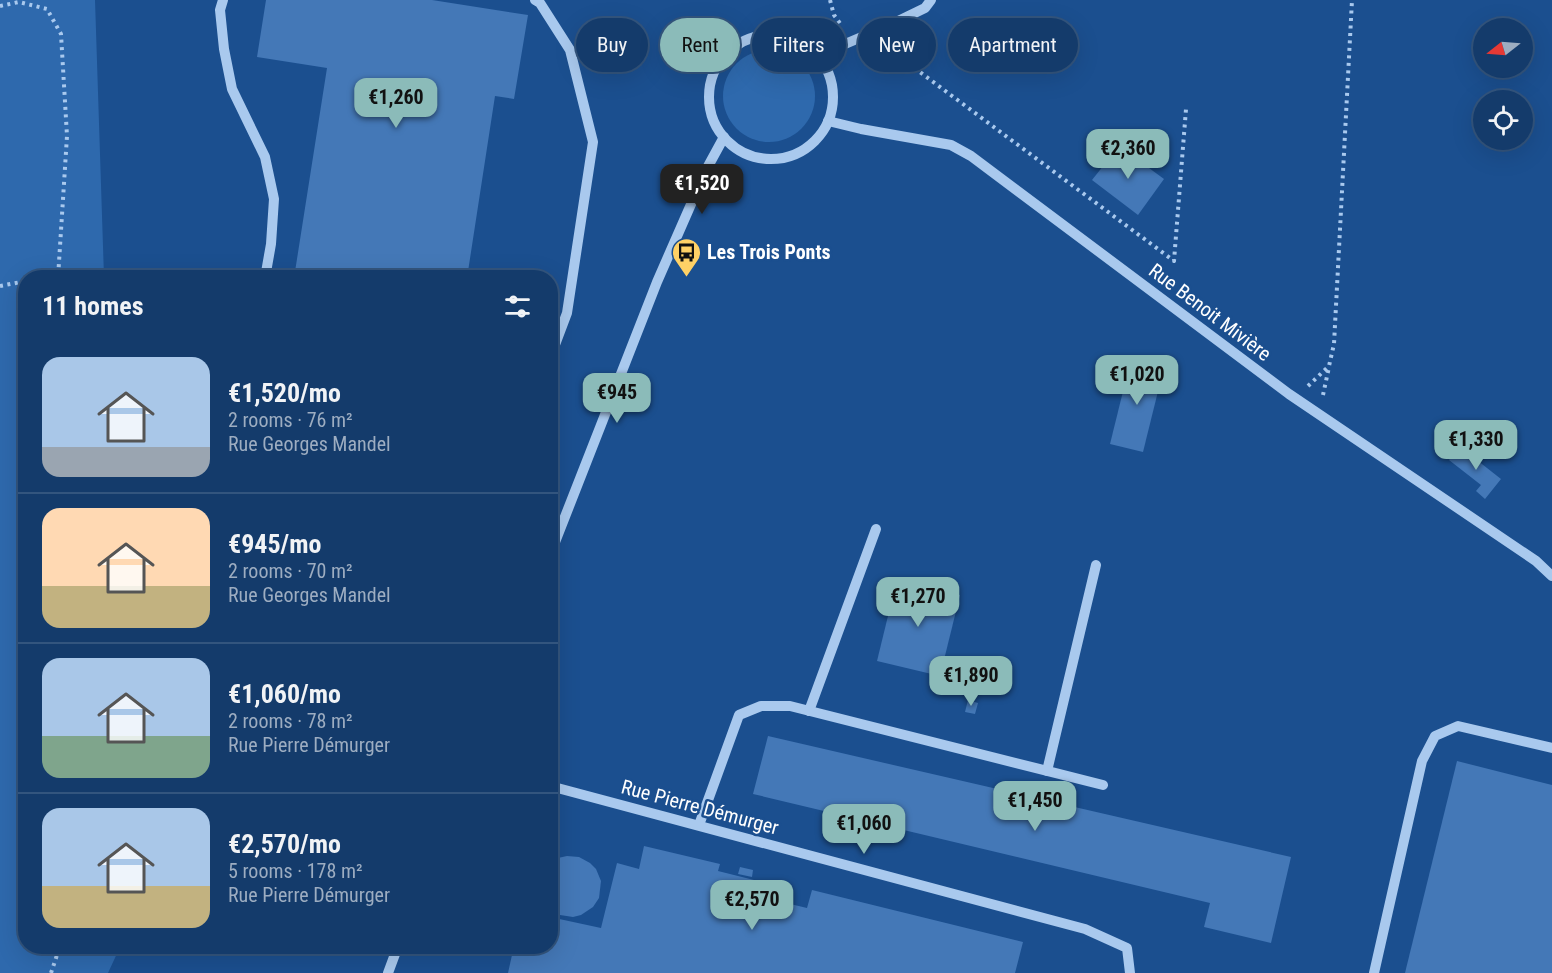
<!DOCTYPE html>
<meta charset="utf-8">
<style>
body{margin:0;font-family:"Roboto Condensed",sans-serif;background:#214673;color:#f1f3f6;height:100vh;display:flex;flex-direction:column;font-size:22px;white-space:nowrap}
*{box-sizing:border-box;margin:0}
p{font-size:20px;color:#9dadc1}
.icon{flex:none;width:33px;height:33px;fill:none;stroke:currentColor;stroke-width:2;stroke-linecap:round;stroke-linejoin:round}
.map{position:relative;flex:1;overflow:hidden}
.drawer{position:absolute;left:18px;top:270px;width:540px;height:684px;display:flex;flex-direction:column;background:#143b6b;border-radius:24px;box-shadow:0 6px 24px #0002,0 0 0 2px #33557e}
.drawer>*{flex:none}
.hud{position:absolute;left:576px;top:18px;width:570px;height:54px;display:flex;gap:12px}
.needle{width:39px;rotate:253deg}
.controls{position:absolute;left:1473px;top:18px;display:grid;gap:12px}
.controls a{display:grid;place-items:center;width:60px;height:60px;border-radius:50%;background:#143b6b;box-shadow:0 6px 24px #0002,0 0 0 2px #33557e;font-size:30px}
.price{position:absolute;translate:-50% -51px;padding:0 14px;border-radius:12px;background:#8bbbb9;color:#111;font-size:20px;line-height:39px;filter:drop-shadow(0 2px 3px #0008)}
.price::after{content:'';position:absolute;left:50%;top:36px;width:18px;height:14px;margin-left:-9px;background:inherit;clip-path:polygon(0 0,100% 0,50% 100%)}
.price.on{background:#222;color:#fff}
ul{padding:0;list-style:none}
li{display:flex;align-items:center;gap:18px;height:150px;padding:0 24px}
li+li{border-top:2px solid #33557e}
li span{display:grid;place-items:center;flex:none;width:168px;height:120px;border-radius:18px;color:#555}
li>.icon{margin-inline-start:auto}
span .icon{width:72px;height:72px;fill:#fffc;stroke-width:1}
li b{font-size:26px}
h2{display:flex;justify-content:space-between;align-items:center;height:72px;padding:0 24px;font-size:26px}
.pill{padding:0 21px;border-radius:27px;background:#143b6b;box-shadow:0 6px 24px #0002,0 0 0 2px #33557e;font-size:21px;line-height:54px}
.pill.on{background:#8bbbb9;color:#111}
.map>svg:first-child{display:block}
.green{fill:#2e69ad}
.building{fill:#4478b7}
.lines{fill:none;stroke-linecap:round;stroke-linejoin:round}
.path{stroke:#a9c9ee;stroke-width:4;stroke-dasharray:3 4.5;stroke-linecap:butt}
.minor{stroke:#a9c9ee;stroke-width:10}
.labels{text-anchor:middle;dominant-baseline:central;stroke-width:5;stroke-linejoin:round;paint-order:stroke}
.poi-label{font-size:20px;font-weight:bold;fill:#fff;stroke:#1b4f8f;text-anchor:start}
.street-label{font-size:20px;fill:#fff;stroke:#1b4f8f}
</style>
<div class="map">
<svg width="1552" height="973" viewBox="0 0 1552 973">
<rect width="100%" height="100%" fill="#1b4f8f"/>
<g class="green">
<polygon points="0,0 95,0 104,277 26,278 26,946 120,947 108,973 0,973"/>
<circle cx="769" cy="96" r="46"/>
</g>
<g class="building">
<polygon points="266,0 432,0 528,15 514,99 495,96 467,278 294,278 327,68 257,57"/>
<polygon points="1119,146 1164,179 1138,215 1092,180"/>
<polygon points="1131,359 1164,367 1143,452 1110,444"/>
<polygon points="1459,446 1501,479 1485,499 1476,491 1481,485 1449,460"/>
<polygon points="897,579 960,595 940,676 877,661"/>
<polygon points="968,700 978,703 975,714 965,712"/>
<polygon points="768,736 1291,857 1271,943 1204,927 1210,903 753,794"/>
<polygon points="1457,761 1552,785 1552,973 1405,973"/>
<polygon points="644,846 720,864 718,871 786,888 782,902 807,908 812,890 1023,942 1015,973 508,973 514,946 550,946 550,917 601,928 617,863 639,869"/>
<polygon points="567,856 579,857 590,863 596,869 601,881 599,898 593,907 581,915 573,917 560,915 550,909 550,863 558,858"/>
<polygon points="740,867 753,870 752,877 738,874"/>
</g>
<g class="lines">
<g class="path">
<polyline points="830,0 834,15 842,26"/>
<polyline points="0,6 19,2 47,9 61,34 67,136 58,278"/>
<polyline points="868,52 878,58 897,55 1174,261 1186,109"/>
<polyline points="50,278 58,276"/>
<polyline points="0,286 26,281"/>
<polyline points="1308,386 1329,366 1334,344 1352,0"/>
<polyline points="1323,395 1329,367"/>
<polyline points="51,973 60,946"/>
</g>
<g class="minor">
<polyline points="223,0 220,10 224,49 232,89 265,157 274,199 271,244 265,278"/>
<polyline points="535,0 540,3 570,50 593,142 567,313 550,358"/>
<circle cx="771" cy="97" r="62"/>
<polyline points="817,56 892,24 925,8 931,0"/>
<polyline points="828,121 861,129 951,145 971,156 1289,394 1536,561 1552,576"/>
<polyline points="550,555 657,282 706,170 724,137"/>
<polyline points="809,711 876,529"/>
<polyline points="1047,771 1096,565"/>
<polyline points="550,786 1085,929 1127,948 1130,973"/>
<polyline points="699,825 739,715 761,706 790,706 1103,785"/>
<polyline points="388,973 398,946"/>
<polyline points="1374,973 1422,761 1435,736 1458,726 1552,748"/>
</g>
</g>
<defs>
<symbol id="bus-pin" viewBox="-11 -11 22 30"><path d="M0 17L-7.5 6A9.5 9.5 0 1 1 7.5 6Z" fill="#ffd166" stroke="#1b4f8f"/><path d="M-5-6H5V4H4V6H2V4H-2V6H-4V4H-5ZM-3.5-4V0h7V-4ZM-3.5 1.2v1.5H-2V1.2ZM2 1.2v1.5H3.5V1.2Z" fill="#111"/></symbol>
</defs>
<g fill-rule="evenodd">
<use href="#bus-pin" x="670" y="236" width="33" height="45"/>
</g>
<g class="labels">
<g class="poi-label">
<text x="707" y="252">Les Trois Ponts</text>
</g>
<g class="street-label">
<text transform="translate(1210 312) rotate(37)">Rue Benoit Mivière</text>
<text transform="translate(700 807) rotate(15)">Rue Pierre Démurger</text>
</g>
</g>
</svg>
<div class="controls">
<a><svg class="needle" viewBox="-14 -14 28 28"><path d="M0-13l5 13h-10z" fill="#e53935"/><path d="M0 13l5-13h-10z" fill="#9dadc1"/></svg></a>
<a><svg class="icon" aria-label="locate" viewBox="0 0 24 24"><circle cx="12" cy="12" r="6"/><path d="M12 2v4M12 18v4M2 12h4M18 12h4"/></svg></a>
</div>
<b class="price" style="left:396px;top:129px">€1,260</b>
<b class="price" style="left:1128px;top:180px">€2,360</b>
<b class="price on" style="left:702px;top:215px">€1,520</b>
<b class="price" style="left:1137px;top:406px">€1,020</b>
<b class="price" style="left:617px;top:424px">€945</b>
<b class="price" style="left:1476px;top:471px">€1,330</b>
<b class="price" style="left:918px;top:628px">€1,270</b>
<b class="price" style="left:971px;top:707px">€1,890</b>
<b class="price" style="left:1035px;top:832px">€1,450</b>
<b class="price" style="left:864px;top:855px">€1,060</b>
<b class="price" style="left:752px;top:931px">€2,570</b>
<div class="hud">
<a class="pill">Buy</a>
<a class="pill on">Rent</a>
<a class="pill">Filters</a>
<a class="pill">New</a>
<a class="pill">Apartment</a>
</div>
<section class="drawer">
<h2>11 homes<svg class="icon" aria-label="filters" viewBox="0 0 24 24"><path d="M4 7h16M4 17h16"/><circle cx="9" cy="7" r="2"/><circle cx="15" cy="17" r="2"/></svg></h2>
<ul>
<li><span style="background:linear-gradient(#a9c7e8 75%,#9aa5b1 0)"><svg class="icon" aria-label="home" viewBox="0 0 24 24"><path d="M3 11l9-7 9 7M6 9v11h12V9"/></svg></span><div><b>€1,520/mo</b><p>2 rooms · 76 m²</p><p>Rue Georges Mandel</p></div></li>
<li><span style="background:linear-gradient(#ffd9b3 65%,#c2b280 0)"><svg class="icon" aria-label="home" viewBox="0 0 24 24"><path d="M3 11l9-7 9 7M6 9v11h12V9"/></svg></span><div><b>€945/mo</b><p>2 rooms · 70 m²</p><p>Rue Georges Mandel</p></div></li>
<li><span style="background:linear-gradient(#a9c7e8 65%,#7fa58c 0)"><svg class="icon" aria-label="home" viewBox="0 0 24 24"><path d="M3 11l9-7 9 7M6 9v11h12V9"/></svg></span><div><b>€1,060/mo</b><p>2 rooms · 78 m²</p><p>Rue Pierre Démurger</p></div></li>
<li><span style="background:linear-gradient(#a9c7e8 65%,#c2b280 0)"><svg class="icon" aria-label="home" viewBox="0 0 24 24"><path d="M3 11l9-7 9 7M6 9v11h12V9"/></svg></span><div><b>€2,570/mo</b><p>5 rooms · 178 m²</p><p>Rue Pierre Démurger</p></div></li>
</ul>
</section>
</div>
